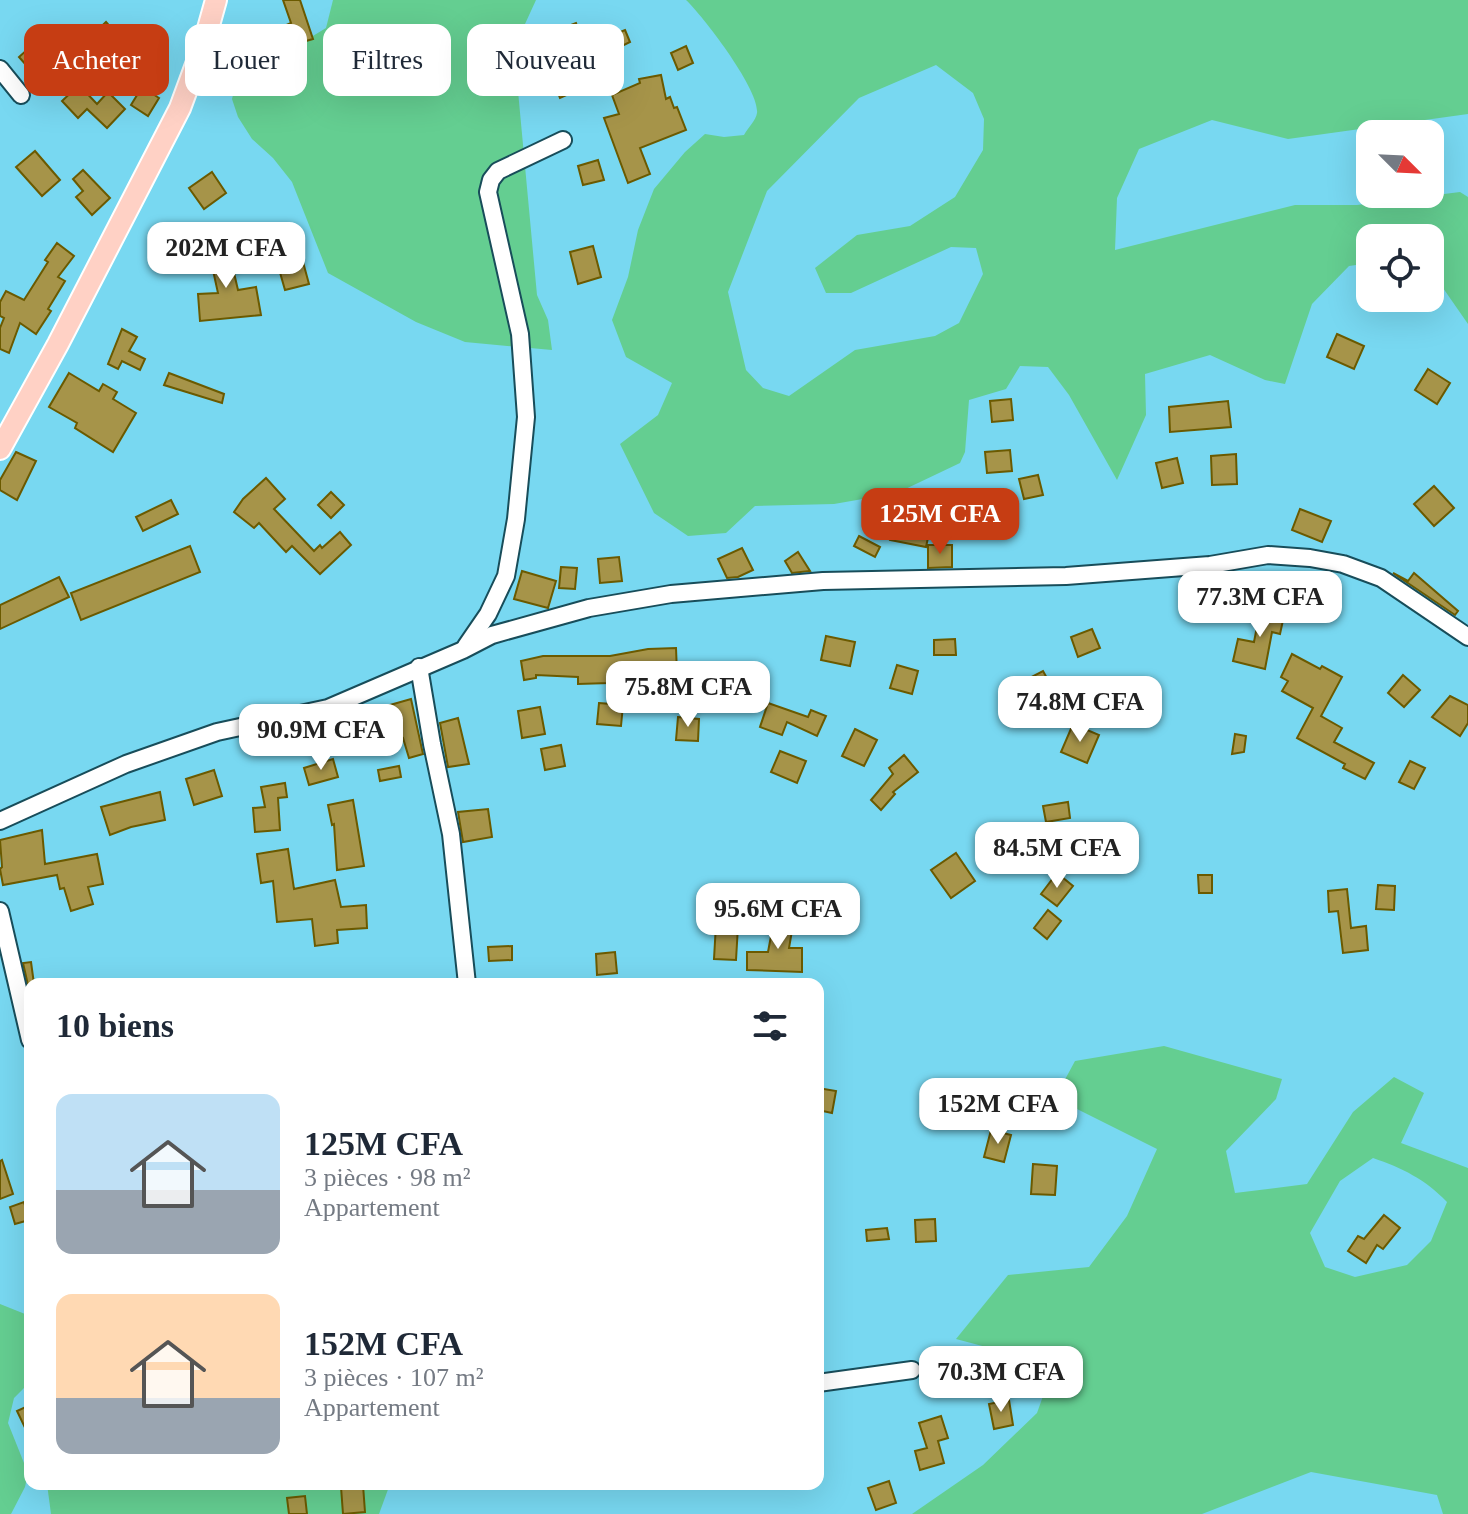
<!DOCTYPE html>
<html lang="fr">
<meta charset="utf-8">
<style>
body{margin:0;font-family:"Times New Roman",serif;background:#f2f2f3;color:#1f2937;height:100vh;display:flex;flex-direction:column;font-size:30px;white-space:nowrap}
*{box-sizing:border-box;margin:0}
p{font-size:26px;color:#747a83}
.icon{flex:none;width:44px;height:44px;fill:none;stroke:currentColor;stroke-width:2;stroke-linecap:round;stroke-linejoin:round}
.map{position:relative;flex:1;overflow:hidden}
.sheet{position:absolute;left:24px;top:978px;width:800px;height:512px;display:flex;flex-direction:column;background:#fff;border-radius:16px;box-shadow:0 8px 32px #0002}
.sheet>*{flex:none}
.hud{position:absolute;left:24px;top:24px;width:800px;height:72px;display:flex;gap:16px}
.needle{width:52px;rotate:114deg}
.buttons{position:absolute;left:1356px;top:120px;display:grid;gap:16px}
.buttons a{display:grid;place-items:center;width:88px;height:88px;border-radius:16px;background:#fff;box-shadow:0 8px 32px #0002;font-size:40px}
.price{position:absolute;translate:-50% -68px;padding:0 18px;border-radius:16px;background:#fff;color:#222;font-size:26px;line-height:52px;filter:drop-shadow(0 2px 4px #0008)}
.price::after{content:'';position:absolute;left:50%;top:48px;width:24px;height:18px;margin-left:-12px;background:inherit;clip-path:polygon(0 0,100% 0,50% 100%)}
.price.on{background:#c63d13;color:#fff}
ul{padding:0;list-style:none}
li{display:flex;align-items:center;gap:24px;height:200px;padding:0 32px}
li span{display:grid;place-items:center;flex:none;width:224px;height:160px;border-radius:16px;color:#555}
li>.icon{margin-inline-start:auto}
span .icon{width:96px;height:96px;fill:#fffc;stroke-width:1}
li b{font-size:34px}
h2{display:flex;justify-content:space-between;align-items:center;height:96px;padding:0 32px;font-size:34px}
.pill{padding:0 28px;border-radius:16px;background:#fff;box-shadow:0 8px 32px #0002;font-size:28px;line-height:72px}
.pill.on{background:#c63d13;color:#fff}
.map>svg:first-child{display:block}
.green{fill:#64ce91;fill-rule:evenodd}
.building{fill:#a69449;stroke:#6b5a00;stroke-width:2}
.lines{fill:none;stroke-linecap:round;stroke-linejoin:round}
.minor-casing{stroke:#184d5a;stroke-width:20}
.major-casing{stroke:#fff;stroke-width:24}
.minor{stroke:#fff;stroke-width:16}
.major{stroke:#ffd1c5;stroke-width:20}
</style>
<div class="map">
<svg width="1468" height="1514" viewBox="0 0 1468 1514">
<rect width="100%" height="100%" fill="#78d8f1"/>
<g class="green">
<polygon points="333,0 536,0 514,48 537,295 548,320 552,350 465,342 416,322 328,273 292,182 273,158 252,139 238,117 232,99 240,67 268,51 298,45 326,28"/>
<path d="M686,0H1468V114L1288,139L1212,120L1139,149L1117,198L1115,250L1295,205H1357L1460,192L1468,197V324L1443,288L1430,280V238H1370V263L1349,266L1312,304L1285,384L1265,380L1210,355L1145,374L1146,415L1117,480L1069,395L1048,367L1020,366L1006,389L969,400L965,452L960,463L897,493L834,504L755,506L726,533L688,536L654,513L620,444L658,415L672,383L626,357L612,320L628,277L638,230L654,189L685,152L705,134L724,137L744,135C748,128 756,120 757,113C760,90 703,16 686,0ZM936,65L973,93L984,119L983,150L955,197L910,226L857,235L815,268L826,293H851L951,247L976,248L983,274L959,323L935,336L855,350L789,396L763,388L746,370L728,292L767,191L859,98Z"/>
<path d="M1164,1046L1282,1079L1276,1099L1226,1151L1235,1193L1307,1184L1353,1112L1394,1077L1424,1093L1401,1143L1468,1168V1514H1443L1437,1495L1311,1472L1202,1514H912L983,1465L1037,1413L1054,1365L956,1339L1008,1275L1089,1267L1127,1216L1157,1149L1055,1098L1075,1061ZM1373,1158C1402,1168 1425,1179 1447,1202L1431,1241L1407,1265L1355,1277L1325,1267L1310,1233L1340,1181Z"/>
<polygon points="0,1304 30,1316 30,1389 24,1388 14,1398 8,1423 28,1473 25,1487 11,1514 0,1514"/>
<polygon points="47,1484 390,1484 379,1514 51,1514"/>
</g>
<g class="building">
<polygon points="283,0 300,0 313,39 299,43 298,39 283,45 277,29 291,23"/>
<polygon points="106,22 120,38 99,57 85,42"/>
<polygon points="576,23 585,48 561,57 552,32"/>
<polygon points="625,30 630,42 616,49 610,36"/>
<polygon points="47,32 63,51 35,75 19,57"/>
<polygon points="686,46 693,63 678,70 671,53"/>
<polygon points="573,72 580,89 560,98 553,80"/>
<polygon points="661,75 666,99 670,97 674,108 677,107 686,130 640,148 650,174 628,183 604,118 619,114 612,95 640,83 639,79"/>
<polygon points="79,85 97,104 108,92 125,109 107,128 87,109 78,118 62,101"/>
<polygon points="142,87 159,98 148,116 131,105"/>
<polygon points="35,151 60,180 42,196 16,167"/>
<polygon points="598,160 604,180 583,185 578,166"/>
<polygon points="83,170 110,198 92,215 76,197 83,191 73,179"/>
<polygon points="212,172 226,193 204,209 189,188"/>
<polygon points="278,232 285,260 264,265 258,237"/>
<polygon points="222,240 227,261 231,260 238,290 256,287 261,315 200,321 198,294 218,293 211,261 206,263 202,245"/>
<polygon points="57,243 74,256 58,277 65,281 48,309 51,311 36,334 20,323 9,353 0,349 0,328 4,318 0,316 0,302 6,291 24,300 48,262 45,260"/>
<polygon points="593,246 601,277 578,284 570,252"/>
<polygon points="303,262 309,284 285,290 279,269"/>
<polygon points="122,329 137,337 129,351 145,359 140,370 122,361 118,369 108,364"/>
<polygon points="1337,334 1364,346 1354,369 1327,357"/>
<polygon points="1428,369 1450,383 1437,404 1415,390"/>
<polygon points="69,373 99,391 103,384 117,392 113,399 136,413 113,452 75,428 77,423 49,407"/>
<polygon points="169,373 224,394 222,403 164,385"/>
<polygon points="1011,399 1013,420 992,422 990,401"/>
<polygon points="1228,401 1231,427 1170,432 1169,407"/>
<polygon points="1010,450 1012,471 987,473 985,452"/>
<polygon points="16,452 36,461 17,500 0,490 0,480"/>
<polygon points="1236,454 1237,484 1212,485 1211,456"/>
<polygon points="1177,458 1183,483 1162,488 1156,463"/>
<polygon points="1038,475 1043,495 1024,499 1019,479"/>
<polygon points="266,478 285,499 274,509 314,551 320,545 322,548 340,532 351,545 320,574 292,546 286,552 259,523 254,528 234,512 243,499"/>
<polygon points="1434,486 1454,508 1434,526 1414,504"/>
<polygon points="331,492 344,505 331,518 318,505"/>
<rect x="961" y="494" width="18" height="23"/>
<polygon points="171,500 178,514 143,531 136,517"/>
<polygon points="1300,509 1331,521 1322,542 1292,530"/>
<polygon points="893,526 929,533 926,547 890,540"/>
<polygon points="859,536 880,547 875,557 854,546"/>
<polygon points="928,545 952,545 952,567 928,568"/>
<polygon points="190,546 200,572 81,620 71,593"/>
<polygon points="742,548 753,570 738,577 727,578 718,559"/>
<polygon points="798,552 810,571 792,573 785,561"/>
<polygon points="619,557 622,581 600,583 598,559"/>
<polygon points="561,567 577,568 575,589 559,588"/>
<polygon points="522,571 556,581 548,608 514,599"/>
<polygon points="1393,573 1408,581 1414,573 1458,611 1455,615"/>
<polygon points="59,577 69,597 0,629 0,605"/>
<polygon points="1261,606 1285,611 1280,634 1272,632 1265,669 1233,661 1238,639 1254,642"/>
<polygon points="1092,629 1100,648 1078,657 1071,637"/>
<polygon points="826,636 855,642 850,666 821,660"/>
<polygon points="955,639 956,655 934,655 934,640"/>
<polygon points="676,648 677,673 645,674 645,678 609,680 609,683 578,684 578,677 536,675 536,678 524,680 521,661 543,656 610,656 648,649"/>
<polygon points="1292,654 1320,669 1322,666 1342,677 1321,716 1342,728 1334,742 1374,763 1365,779 1343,768 1345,764 1297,738 1313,708 1282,691 1288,681 1281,677"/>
<polygon points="897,665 918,671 912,694 890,688"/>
<polygon points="1043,671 1048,680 1023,693 1018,684"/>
<polygon points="1403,675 1420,690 1404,707 1388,693"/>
<polygon points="1450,696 1468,705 1468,723 1460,736 1432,717"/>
<polygon points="411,699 423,754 409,758 403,738 399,739 390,705"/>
<polygon points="599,703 623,705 621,726 597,724"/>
<polygon points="768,703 808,717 811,710 826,716 817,736 787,722 782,735 760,727"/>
<polygon points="540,707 545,734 522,738 518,711"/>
<polygon points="678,717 699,719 698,741 676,740"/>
<polygon points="458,718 469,764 448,767 440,723"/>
<polygon points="1073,724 1099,735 1087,763 1061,752"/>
<polygon points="855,729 877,740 864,766 842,756"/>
<polygon points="1235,734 1246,736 1244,752 1232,754"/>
<polygon points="561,745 565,766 545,770 541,749"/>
<polygon points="780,751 806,761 797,783 771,772"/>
<polygon points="904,755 918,772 893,792 895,794 881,810 871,800 893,774 889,768"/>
<polygon points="333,759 338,777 309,785 304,768"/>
<polygon points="1410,761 1425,768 1414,789 1399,782"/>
<polygon points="399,766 401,777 380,781 378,770"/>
<polygon points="214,770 222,796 194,805 186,779"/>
<polygon points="285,783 287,797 278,798 280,830 255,832 253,808 265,807 261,787"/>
<polygon points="160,792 165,820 131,827 110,835 101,807"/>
<polygon points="353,800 364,866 337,870 334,824 332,825 328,805"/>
<polygon points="1068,802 1070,818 1046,822 1043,806"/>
<polygon points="488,809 492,837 463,842 458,812"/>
<polygon points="42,830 45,864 97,854 103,884 88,887 93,904 71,911 64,888 60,889 57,875 3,885 0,869 2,867 0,840"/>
<polygon points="288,849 294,889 335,880 341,907 366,905 367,928 337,930 338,943 315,946 312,919 277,922 273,881 261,883 257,854"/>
<polygon points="956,853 975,881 951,898 931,870"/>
<polygon points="1057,873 1073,886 1057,906 1041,894"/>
<polygon points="1198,875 1212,875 1212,893 1199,893"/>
<polygon points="1378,885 1395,886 1394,910 1376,909"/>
<polygon points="1347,889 1351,928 1366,926 1368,950 1343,953 1338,911 1329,912 1328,891"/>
<polygon points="1048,910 1061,921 1047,939 1034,928"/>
<polygon points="775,915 794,919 789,948 802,948 802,972 747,970 747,952 768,952"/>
<polygon points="716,924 738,926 736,960 714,959"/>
<polygon points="512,946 512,960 489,961 488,947"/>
<polygon points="615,952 617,973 597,975 596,954"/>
<polygon points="31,962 34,984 28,985 23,963"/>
<polygon points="818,1088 836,1091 832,1113 818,1110"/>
<polygon points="991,1130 1011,1135 1004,1162 984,1157"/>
<polygon points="2,1160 13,1194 0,1199 0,1161"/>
<polygon points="1033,1164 1057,1166 1055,1195 1031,1194"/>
<polygon points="24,1202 29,1220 15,1224 10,1207"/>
<polygon points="1384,1215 1400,1228 1383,1249 1377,1245 1366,1263 1348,1251 1358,1236 1364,1239"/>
<polygon points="935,1219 936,1241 916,1242 915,1220"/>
<polygon points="887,1228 889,1239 867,1241 866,1230"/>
<polygon points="1009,1400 1013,1425 994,1429 989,1404"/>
<polygon points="30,1405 30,1438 17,1411"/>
<polygon points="941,1416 948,1438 938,1441 944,1463 920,1470 915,1451 927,1448 919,1423"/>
<polygon points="889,1481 896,1503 876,1510 868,1488"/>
<polygon points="363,1485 365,1512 343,1514 341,1487"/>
<polygon points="305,1496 307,1514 289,1514 287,1498"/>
</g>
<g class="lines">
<defs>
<g id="minor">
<polyline points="0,69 21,95"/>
<polyline points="466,646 488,614 506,576 516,519 526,417 520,334 488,192 491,180 498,171 563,140"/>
<polyline points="419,667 432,744 451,834 467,984"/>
<polyline points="0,821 126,764 217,732 328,708 463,650 492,635 589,608 671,594 823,581 1066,576 1210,565 1268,555 1310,558 1343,564 1381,578 1468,637"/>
<polyline points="0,911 30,1040"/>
<polyline points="818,1383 912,1370"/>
</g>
<polyline id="major" points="0,449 58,344 180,108 204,43 216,0"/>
</defs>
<use href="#minor" class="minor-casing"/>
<use href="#major" class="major-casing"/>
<use href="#minor" class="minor"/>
<use href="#major" class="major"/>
</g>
</svg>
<div class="buttons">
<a><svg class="needle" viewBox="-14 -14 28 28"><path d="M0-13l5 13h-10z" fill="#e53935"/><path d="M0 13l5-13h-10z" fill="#747a83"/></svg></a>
<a><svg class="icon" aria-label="locate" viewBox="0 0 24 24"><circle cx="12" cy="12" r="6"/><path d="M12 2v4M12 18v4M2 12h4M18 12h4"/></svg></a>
</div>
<b class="price" style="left:226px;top:290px">202M CFA</b>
<b class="price on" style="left:940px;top:556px">125M CFA</b>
<b class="price" style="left:1260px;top:639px">77.3M CFA</b>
<b class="price" style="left:688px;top:729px">75.8M CFA</b>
<b class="price" style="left:1080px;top:744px">74.8M CFA</b>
<b class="price" style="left:321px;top:772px">90.9M CFA</b>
<b class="price" style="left:1057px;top:890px">84.5M CFA</b>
<b class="price" style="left:778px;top:951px">95.6M CFA</b>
<b class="price" style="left:998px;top:1146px">152M CFA</b>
<b class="price" style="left:1001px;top:1414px">70.3M CFA</b>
<div class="hud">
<a class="pill on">Acheter</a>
<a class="pill">Louer</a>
<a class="pill">Filtres</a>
<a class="pill">Nouveau</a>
</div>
<section class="sheet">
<h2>10 biens<svg class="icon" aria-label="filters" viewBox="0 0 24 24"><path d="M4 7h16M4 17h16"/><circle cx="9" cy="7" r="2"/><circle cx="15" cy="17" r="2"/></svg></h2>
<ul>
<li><span style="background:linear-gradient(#bfe0f5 60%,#9aa5b1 0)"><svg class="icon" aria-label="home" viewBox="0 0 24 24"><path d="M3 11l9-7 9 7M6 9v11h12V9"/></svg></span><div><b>125M CFA</b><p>3 pièces · 98 m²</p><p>Appartement</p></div></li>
<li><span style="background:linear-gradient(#ffd9b3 65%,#9aa5b1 0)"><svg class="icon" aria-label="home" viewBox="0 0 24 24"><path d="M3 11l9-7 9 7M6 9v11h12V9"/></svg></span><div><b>152M CFA</b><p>3 pièces · 107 m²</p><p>Appartement</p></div></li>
</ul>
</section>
</div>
